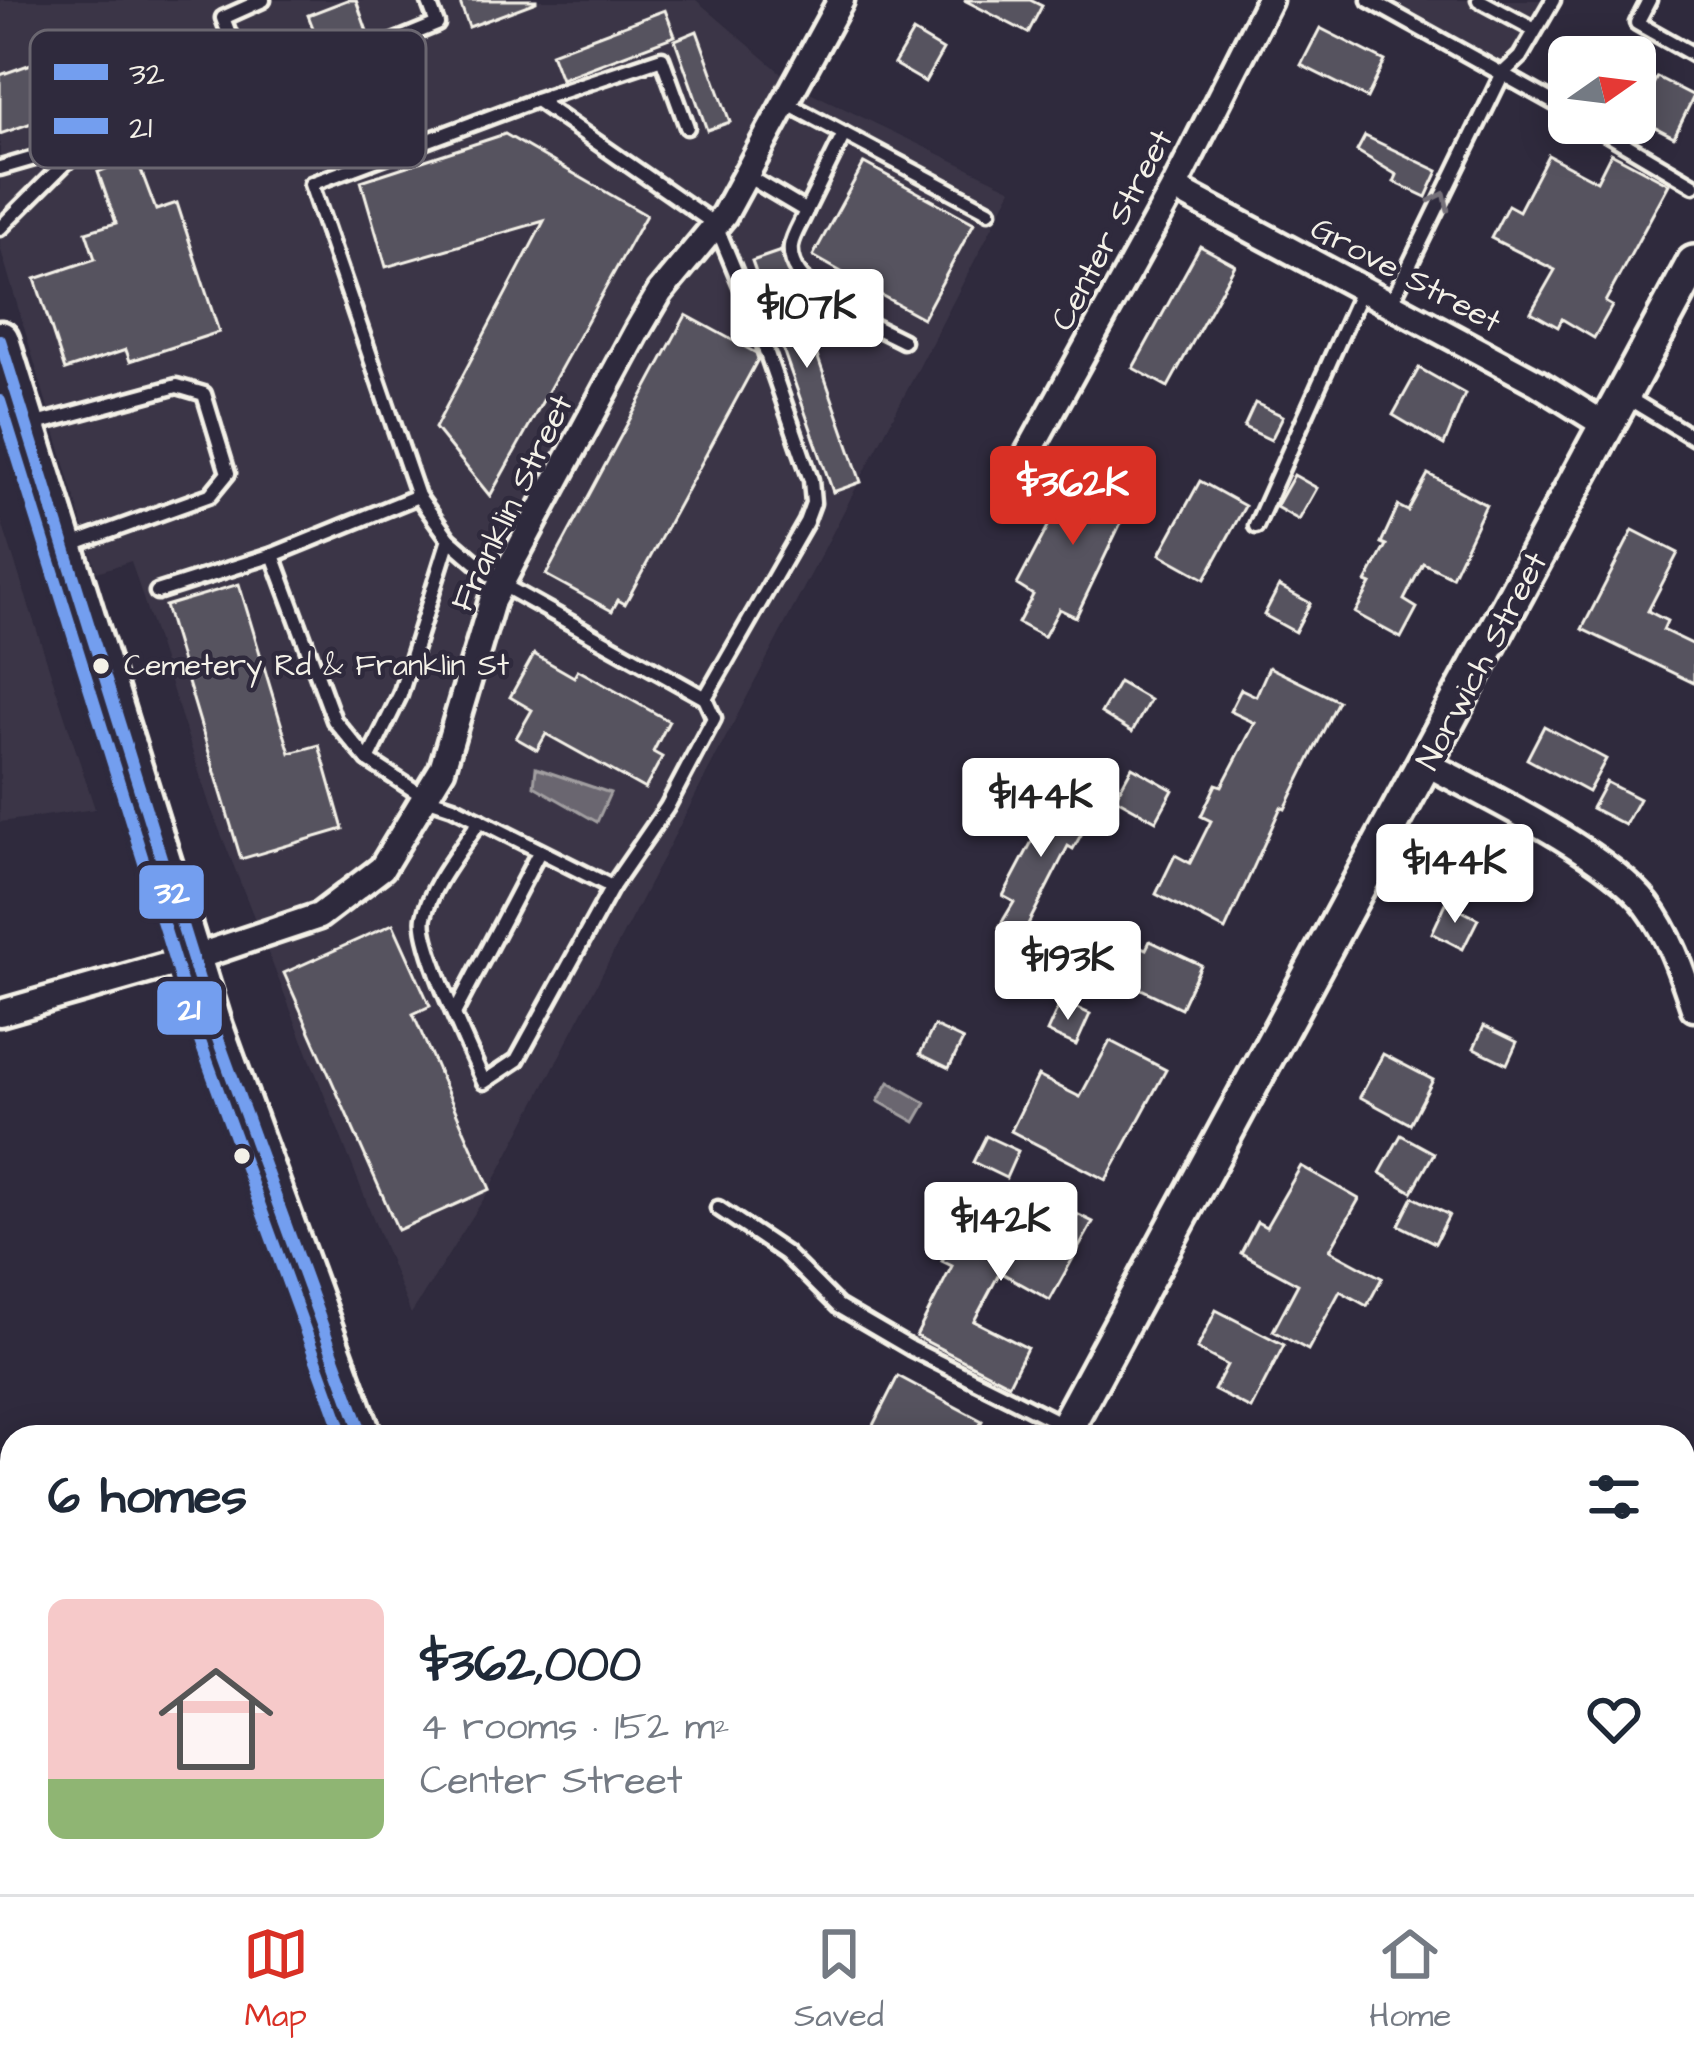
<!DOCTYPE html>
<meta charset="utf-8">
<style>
body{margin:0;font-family:"Architects Daughter",sans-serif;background:#f6f6f7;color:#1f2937;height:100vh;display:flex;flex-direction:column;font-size:45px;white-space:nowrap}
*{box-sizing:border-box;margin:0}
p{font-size:39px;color:#747a83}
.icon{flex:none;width:66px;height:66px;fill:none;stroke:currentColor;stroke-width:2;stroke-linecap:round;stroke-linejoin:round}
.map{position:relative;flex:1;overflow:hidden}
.details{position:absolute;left:0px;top:1425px;width:1695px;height:471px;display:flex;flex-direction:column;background:#fff;border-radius:36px 36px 0 0;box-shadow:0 6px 30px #0003}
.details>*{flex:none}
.needle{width:78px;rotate:76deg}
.controls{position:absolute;left:1548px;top:36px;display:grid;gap:24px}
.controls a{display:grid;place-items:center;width:108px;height:108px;border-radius:18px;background:#fff;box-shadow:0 6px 30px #0003;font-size:60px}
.price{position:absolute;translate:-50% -102px;padding:0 27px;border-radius:12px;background:#fff;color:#222;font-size:39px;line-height:78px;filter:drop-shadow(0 3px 6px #0008)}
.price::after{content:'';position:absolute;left:50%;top:72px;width:36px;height:27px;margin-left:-18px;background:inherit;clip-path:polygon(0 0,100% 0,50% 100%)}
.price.selected{background:#d93025;color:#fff}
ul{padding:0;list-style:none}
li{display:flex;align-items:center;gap:36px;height:300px;padding:0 48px}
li+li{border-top:3px solid #e0e1e3}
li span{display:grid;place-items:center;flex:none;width:336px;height:240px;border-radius:18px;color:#555}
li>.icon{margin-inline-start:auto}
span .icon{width:144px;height:144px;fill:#fffc;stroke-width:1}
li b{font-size:51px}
h2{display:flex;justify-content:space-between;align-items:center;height:144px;padding:0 48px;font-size:51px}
.tabs{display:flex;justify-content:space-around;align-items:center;height:168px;border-top:3px solid #e0e1e3;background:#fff;font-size:33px;color:#747a83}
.tabs a{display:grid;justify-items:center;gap:6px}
.tabs .selected{color:#d93025}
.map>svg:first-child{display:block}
.built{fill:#3b3647}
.water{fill:#6a6670;stroke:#a19ea0;stroke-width:3}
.building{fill:#56525f;stroke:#f4f1e8;stroke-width:3}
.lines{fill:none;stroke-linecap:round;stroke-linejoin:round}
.lane-casing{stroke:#f4f1e8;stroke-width:21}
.street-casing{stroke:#f4f1e8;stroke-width:33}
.secondary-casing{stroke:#f4f1e8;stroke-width:42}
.primary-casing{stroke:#f4f1e8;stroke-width:45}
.lane{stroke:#2f2a3d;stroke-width:12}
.street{stroke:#2f2a3d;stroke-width:24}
.secondary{stroke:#2f2a3d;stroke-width:33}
.primary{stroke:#2f2a3d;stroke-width:36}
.bus-1-casing{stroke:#2f2a3d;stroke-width:21}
.bus-2-casing{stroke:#2f2a3d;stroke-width:21}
.bus-1{stroke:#739eef;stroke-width:12}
.bus-2{stroke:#739eef;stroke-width:12}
.oneway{stroke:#747079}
.bus-dot{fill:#f4f1e8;stroke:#2f2a3d;stroke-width:4.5}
.labels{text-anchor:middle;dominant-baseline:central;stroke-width:9;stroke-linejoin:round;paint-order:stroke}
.bus-label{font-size:30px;fill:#f4f1e8;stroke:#2f2a3d;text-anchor:start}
.street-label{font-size:33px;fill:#f4f1e8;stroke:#2f2a3d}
.key{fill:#2f2a3d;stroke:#6a6670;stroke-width:3}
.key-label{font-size:33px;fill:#f4f1e8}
.line-badge{stroke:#2f2a3d;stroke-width:4.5}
.badge-label{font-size:33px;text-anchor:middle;font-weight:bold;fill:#fff}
</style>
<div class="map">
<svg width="1694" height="1894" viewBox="0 0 1694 1894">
<rect width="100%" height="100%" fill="#2f2a3d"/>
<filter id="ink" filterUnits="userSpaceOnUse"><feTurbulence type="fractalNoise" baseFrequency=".00833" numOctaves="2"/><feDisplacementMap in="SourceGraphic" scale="24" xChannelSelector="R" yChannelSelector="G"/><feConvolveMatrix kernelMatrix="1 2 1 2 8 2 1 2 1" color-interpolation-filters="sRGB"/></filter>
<g filter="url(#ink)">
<g class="built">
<polygon points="0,0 696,0 795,85 1012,189 490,1189 411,1314 210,806 131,561 97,572 0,247"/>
<polygon points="1369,0 1553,0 1503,73"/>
<polygon points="0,517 95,809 0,822"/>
</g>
<g class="water">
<polygon points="536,768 610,793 597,822 534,786"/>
<polygon points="889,1082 926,1103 915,1122 878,1101"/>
</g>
<g class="building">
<polygon points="347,0 356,0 368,34 348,42 350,48 325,59 308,15"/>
<polygon points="459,0 536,0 536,2 469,27"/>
<polygon points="964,0 1030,0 1042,6 1028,33"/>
<polygon points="665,10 675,36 561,79 551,53"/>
<polygon points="1320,28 1385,61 1367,98 1301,65"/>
<polygon points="697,31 730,122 707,130 675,40"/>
<polygon points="913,32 943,50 925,82 894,64"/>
<polygon points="34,63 52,116 0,134 0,75"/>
<polygon points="1657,77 1694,96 1674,137 1636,117"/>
<polygon points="505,134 646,215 490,496 435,428 544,221 386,267 361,181"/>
<polygon points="1365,136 1438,171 1426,197 1394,182 1397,175 1357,151"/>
<polygon points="1611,153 1669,184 1605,302 1612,306 1594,338 1562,319 1558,327 1531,312 1555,270 1491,238 1508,205 1519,211 1548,155 1597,181"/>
<polygon points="136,157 156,210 177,203 219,332 130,361 126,350 65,370 35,279 95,259 86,232 116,223 98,172"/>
<polygon points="864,163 974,223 923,318 866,287 862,295 840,283 845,274 813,256"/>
<polygon points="1200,246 1235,265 1168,387 1133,368"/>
<polygon points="781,251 861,482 833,492 752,261"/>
<polygon points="686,315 756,353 758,359 625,604 618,600 612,611 546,575"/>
<polygon points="1419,368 1465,394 1444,445 1393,415"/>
<polygon points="1255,403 1283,416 1271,440 1244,427"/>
<polygon points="1081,464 1136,491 1076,617 1059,609 1044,637 1018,623 1033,595 1017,585"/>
<polygon points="1428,474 1486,505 1452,577 1423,563 1404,600 1417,608 1401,638 1355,613 1371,584 1366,582 1386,545 1381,543 1398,506 1408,511"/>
<polygon points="1294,475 1317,488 1299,520 1276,507"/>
<polygon points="1200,481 1245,506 1205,579 1160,554"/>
<polygon points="1633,530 1678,553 1648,611 1667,621 1663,630 1694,645 1694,683 1582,629"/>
<polygon points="239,584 290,753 319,745 343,829 241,859 165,606"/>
<polygon points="1279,586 1310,603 1295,632 1264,615"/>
<polygon points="534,654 574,677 578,670 669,721 653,752 662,757 645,789 546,734 537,750 516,738 532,710 510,697"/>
<polygon points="1269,667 1338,701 1285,809 1281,807 1225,930 1156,894 1175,855 1190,863 1211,821 1201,816 1216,784 1222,786 1255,723 1230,711 1241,689 1256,696"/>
<polygon points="1119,682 1150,700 1132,732 1101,713"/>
<polygon points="1544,726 1606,759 1588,792 1527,759"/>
<polygon points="1132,767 1173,790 1156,821 1115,798"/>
<polygon points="1606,782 1639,799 1625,825 1592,808"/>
<polygon points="1043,793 1090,819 1073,849 1068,846 1020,940 999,927 1014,902 1003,896 1038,830 1026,823"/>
<polygon points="1446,903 1478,919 1463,949 1432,933"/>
<polygon points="393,924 430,1006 413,1014 490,1189 398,1230 284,973"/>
<polygon points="1150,941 1201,965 1181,1008 1131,984 1138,972 1120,963 1130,942 1146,949"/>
<polygon points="1061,1001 1090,1014 1076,1045 1047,1032"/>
<polygon points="934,1026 963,1040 949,1068 920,1054"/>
<polygon points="1484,1026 1517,1042 1507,1064 1474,1048"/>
<polygon points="1110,1041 1166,1070 1106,1180 1011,1131 1038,1076 1080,1097"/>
<polygon points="1383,1054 1433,1080 1410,1124 1360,1097"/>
<polygon points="1401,1135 1434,1153 1412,1192 1380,1173"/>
<polygon points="986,1136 1018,1151 1006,1178 973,1162"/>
<polygon points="1301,1166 1359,1199 1330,1250 1382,1278 1367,1306 1340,1291 1308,1350 1273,1331 1298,1284 1241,1253 1257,1222 1266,1227"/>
<polygon points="1036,1194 1093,1222 1050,1300 1000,1272 974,1321 1027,1348 1009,1384 916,1336 952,1266 942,1261 955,1234 986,1250 998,1228 1014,1237"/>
<polygon points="1413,1197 1449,1215 1435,1243 1399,1225"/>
<polygon points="1216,1310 1284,1345 1251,1409 1214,1390 1227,1365 1197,1349"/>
<polygon points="898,1376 982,1421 974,1437 867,1437"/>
</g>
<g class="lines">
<defs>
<g id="lane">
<polyline points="263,0 223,18 254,99 437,24 428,0"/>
<polyline points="1369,0 1569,111"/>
<polyline points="1479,0 1535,30"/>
<polyline points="1649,0 1637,23 1694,55"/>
<polygon points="536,100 716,225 755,319 811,480 813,503 806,522 705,698 501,584 449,539 418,496 311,184"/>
<polyline points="536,100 662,58 687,127"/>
<polyline points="786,103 989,211"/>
<polyline points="1589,123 1694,185"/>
<polyline points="0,168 83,144"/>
<path d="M747,176L806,211C802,221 792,236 791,246C786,291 871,324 903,341"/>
<polyline points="806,211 844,134"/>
<polyline points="0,228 84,144 214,101"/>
<polyline points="1390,305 1503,73 1520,57 1553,0"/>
<polyline points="1623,395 1694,438"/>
<polyline points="33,425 177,386 204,394 228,473 210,495 66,547"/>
<polyline points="1256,526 1362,289"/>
<polyline points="273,555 334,720 368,760 426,798 453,807 612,887 667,807 714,718 705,698"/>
<polyline points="157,592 273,555 418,496"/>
<polyline points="368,760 400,695 449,539"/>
<path d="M480,820C461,850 432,883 424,917C418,942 471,1053 484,1082L517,1060L612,887"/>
<polyline points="455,1012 539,852"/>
<polyline points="718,1208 785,1253 838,1306 910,1348 1066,1426"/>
<polyline points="1605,1894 1611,1884"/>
</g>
<g id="street">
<polyline points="1174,188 1538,383 1605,425"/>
<polyline points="1009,488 1174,188 1269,0"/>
<path d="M1427,764C1486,795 1608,854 1647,905C1670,935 1682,972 1694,1008"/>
<polyline points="0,1013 193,958 319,916 382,868 442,769 492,601 515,557 637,331 660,292 724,215 841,0"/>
<polyline points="893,1884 912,1894"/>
<polyline points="1461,1884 1480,1894"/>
</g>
<g id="secondary">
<polyline points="1061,1437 1694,263"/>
<polyline points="805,1894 813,1884"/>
</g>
<g id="primary">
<polyline points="0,340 214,1028 363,1437"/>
<polyline points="529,1884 533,1894"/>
</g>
</defs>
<use href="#lane" class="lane-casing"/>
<use href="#street" class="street-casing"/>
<use href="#secondary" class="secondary-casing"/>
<use href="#primary" class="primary-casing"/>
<use href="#lane" class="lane"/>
<use href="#street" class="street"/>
<use href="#secondary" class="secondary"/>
<use href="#primary" class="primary"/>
<defs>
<polyline id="bus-1" points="0,340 214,1028 363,1437"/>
<polyline id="bus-2" points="0,401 197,1033 344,1437"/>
</defs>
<use href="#bus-1" class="bus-1-casing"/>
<use href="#bus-2" class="bus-2-casing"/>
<use href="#bus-1" class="bus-1"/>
<use href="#bus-2" class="bus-2"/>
</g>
<defs><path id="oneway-chevron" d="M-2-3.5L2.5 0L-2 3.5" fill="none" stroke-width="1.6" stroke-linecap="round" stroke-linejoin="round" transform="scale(3)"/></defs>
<use class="oneway" href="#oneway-chevron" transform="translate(1441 200) rotate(-64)"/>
</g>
<g class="bus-dot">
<circle cx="101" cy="666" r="10"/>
<circle cx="242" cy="1156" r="10"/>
</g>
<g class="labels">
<g class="bus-label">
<text x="124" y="666">Cemetery Rd &amp; Franklin St</text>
</g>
<g class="street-label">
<text transform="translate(1112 230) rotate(-62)">Center Street</text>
<text transform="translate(1406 275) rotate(28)">Grove Street</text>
<text transform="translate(512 503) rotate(-64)">Franklin Street</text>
<text transform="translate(1482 661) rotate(-62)">Norwich Street</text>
</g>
</g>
<rect x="30" y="30" width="396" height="138" rx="18" class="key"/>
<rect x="54" y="64" width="54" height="16" fill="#739eef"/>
<rect x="54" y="118" width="54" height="16" fill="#739eef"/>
<g class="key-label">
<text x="129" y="84">32</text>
<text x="129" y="138">21</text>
</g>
<g class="line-badge">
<rect x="137" y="863" width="69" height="58" rx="12" fill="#739eef"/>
<rect x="155" y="979" width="69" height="58" rx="12" fill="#739eef"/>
</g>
<g class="badge-label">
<text x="172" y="903">32</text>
<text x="189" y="1020">21</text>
</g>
</svg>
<div class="controls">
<a><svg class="needle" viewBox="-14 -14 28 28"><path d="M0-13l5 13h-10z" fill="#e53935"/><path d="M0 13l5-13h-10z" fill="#747a83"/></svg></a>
</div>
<b class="price" style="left:807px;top:371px">$107K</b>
<b class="price selected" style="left:1073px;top:548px">$362K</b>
<b class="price" style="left:1041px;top:860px">$144K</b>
<b class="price" style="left:1455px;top:926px">$144K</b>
<b class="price" style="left:1068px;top:1023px">$193K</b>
<b class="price" style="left:1001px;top:1284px">$142K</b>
<section class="details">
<h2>6 homes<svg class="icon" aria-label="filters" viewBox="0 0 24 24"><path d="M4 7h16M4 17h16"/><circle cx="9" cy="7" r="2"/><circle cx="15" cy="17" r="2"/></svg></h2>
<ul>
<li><span style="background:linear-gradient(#f6c9c9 75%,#8fb573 0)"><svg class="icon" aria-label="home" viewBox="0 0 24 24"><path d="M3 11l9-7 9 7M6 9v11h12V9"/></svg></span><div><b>$362,000</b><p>4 rooms · 152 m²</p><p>Center Street</p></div><svg class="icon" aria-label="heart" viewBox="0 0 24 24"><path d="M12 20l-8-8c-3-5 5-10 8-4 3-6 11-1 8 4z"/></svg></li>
</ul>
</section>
</div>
<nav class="tabs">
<a class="selected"><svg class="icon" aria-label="map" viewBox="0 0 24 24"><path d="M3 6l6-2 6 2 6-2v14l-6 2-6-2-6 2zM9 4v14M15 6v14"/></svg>Map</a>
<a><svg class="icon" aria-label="saved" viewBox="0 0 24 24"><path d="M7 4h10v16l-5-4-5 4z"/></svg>Saved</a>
<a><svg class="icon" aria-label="home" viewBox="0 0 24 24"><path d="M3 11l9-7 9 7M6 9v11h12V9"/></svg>Home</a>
</nav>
